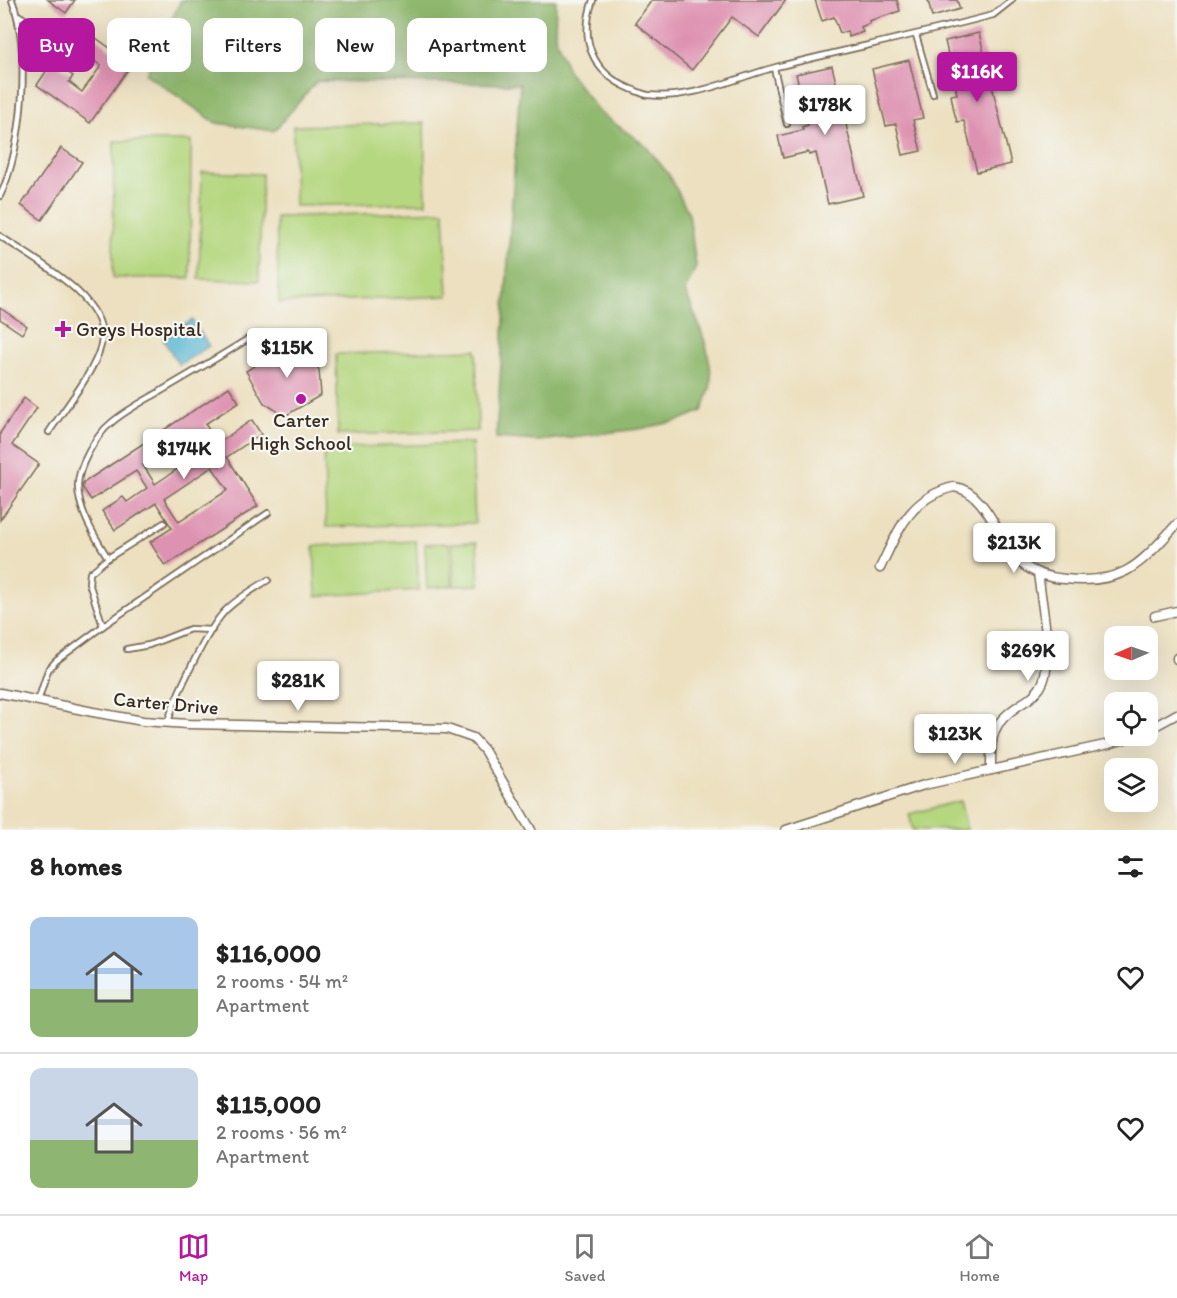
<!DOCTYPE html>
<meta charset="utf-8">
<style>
body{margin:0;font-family:Itim,sans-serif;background:#f6f6f6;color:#222;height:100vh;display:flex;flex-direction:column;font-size:22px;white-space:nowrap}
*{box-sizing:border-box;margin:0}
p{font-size:20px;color:#767676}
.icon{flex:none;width:33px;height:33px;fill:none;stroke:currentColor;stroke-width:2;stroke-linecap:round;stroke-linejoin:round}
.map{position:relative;height:830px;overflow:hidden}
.side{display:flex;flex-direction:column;background:#fff;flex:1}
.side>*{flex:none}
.banner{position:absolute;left:18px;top:18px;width:600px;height:54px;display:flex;gap:12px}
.needle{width:39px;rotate:268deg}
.buttons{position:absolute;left:1104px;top:626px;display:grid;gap:12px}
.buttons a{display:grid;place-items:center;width:54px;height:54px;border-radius:12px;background:#fff;box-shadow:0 6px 24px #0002;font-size:30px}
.price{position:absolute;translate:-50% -51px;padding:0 14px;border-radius:6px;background:#fff;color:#222;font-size:20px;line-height:39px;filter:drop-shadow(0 2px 3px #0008)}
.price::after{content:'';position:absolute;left:50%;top:36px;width:18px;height:14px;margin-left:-9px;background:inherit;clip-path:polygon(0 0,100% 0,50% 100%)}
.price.selected{background:#b5179e;color:#fff}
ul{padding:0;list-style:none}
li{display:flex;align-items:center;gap:18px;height:150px;padding:0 30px}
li+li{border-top:2px solid #e0e0e0}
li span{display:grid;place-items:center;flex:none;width:168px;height:120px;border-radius:12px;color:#555}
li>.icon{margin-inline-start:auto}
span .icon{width:72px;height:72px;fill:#fffc;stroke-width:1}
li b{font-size:26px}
h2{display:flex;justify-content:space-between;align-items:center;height:72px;padding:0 30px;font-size:26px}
.tag{padding:0 21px;border-radius:12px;background:#fff;box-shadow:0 6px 24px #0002;font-size:21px;line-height:54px}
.tag.selected{background:#b5179e;color:#fff}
.tab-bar{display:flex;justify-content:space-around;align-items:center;height:84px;border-top:2px solid #e0e0e0;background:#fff;font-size:16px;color:#767676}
.tab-bar a{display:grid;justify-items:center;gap:3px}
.tab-bar .selected{color:#b5179e}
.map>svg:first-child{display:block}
.green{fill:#b5d77f;stroke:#78804e;stroke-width:1.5}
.forest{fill:#90b86e;stroke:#667146;stroke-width:1.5}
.water{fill:#53b4d1;stroke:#476f78;stroke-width:1.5}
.building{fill:#de92b1;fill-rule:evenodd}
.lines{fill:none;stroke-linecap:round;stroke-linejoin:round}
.service-casing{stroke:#796a57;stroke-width:8}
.minor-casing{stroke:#796a57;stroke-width:11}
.service{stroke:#fff;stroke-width:4.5}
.minor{stroke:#fff;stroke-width:8}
.poi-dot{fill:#b5179e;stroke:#f6f6f2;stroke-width:2}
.labels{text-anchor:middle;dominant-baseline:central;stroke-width:4.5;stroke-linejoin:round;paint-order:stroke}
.poi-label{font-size:20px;fill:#3b2a1e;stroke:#f6f6f2;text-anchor:start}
.street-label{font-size:20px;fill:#3b2a1e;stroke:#f6f6f2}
</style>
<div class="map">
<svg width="1177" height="830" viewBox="0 0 1177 830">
<rect width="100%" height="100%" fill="#f6f6f2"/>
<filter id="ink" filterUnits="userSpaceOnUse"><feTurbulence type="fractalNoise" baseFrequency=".0167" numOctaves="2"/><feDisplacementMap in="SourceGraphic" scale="12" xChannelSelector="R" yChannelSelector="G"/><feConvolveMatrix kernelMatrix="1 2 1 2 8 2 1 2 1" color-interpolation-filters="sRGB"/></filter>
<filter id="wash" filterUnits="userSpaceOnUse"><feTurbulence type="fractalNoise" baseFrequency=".008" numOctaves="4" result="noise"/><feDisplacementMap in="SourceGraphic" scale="24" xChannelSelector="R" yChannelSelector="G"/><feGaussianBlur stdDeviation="1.35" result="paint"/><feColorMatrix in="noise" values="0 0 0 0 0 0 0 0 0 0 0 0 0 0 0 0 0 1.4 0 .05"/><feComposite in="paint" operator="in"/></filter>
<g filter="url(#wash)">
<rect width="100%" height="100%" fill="#ece0c0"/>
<g class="green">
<polygon points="424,123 426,203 295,206 293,126"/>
<polygon points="114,141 191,141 190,278 113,278"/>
<polygon points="202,172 262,174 259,281 199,279"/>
<polygon points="444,211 448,296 279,303 276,217"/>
<polygon points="476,350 478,431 338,435 336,354"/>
<polygon points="472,443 475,523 326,527 324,448"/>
<polygon points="416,541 419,590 316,596 314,546"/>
<polygon points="477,542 479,585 454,586 452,543"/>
<polygon points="449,543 452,586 427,588 425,544"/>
<polygon points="960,801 967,830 913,830 909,814"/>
</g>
<path class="forest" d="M181,0H556L555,36L568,71L599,112L646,146L669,175L689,214L696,267L685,291C697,320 712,351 711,383C710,392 705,402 702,411L678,421L639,429L538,441L496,438L520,84L317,81L274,131L216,123L146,74Z"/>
<polygon class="water" points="192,320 209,346 179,365 163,339"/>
<g id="blocks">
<g class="building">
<polygon points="48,0 75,0 66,13"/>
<polygon points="652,0 786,0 759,37 732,17 692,70 635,23"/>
<polygon points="815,0 897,0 900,11 869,21 870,23 861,27 863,32 849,37 847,31 840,33 834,17 822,21"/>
<polygon points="928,0 957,0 960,9 932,17"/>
<polygon points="78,25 132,64 90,123 37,85 53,61 73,76 69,82 82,92 101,66 67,41"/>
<polygon points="979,33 1011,164 977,172 964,121 957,122 954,111 951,95 957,94 945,41"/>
<polygon points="909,60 923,118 913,120 921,151 903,155 896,124 886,126 872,69"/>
<polygon points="832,66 863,196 828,204 816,153 809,155 808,152 783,158 778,136 803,130 802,127 808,125 796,74"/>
<polygon points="61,148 82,162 42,220 21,205"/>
<polygon points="0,308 27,326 22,334 0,319"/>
<polygon points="300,339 319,370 321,395 285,416 264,403 246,371"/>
<path d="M229,387L239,402L205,424L218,443L252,420L261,434L227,457L258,506L165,566L150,542L172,528L156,503L115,530L102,511L123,497L127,502L147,488L136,471L91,500L83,488V483ZM191,433L203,452L155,484L143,465ZM212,467L228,490L179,522L164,499Z"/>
<polygon points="24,398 37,408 12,445 39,464 0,520 0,433"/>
</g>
</g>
</g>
<g filter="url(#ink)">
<use href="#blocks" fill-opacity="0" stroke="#796a57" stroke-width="1.5"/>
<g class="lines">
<defs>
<g id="service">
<path d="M593,0C579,40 592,73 631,89C637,91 642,94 648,95C692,100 735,78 776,67C848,49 921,34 993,15L1012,0"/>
<polyline points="18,15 59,40"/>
<polyline points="916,35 933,94"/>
<polyline points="774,68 787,124"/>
<path d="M0,196C23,149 31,49 12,0"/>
<path d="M0,236C31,258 112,299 101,345C95,371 65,408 49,432"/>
<path d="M108,558C95,537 79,512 78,487C77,468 96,435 111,423C126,410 144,401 161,391C190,374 219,357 248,339"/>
<polyline points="103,626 89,583 90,573 108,558 164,523"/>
<polyline points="127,649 149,645 190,629 212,630"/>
<polyline points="38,701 48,670 56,661 103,626 268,513"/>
<path d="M168,723C173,700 209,626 226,610C238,598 254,589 268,580"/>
</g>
<g id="minor">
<path d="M880,568C898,531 910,497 954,487C988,491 999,544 1022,564C1034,573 1050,578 1065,579C1125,585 1139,565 1177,524"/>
<polyline points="1155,616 1177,611"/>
<polyline points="1177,659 1177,658"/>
<polyline points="0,693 93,712 143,721 188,724 447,729 473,738 484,750 531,830"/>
<polyline points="1148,730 1177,714"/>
<path d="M991,770C991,736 990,724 1021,704C1030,699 1039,692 1043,682C1053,658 1041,599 1038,573"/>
<polyline points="786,830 924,785 1109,744 1137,735"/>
</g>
</defs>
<use href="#service" class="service-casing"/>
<use href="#minor" class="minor-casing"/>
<use href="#service" class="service"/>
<use href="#minor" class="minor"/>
</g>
</g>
<g class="poi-dot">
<path d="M60 320h6v6h6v6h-6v6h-6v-6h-6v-6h6z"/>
<circle cx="301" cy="399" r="6"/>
</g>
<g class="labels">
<g class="poi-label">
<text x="76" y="329">Greys Hospital</text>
<text x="301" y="420" text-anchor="middle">Carter<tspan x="301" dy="23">High School</tspan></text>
</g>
<g class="street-label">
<text transform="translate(166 703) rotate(5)">Carter Drive</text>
</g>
</g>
</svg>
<div class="buttons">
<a><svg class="needle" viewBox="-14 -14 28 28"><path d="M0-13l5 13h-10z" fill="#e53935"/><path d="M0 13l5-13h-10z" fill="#767676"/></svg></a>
<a><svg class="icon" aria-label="locate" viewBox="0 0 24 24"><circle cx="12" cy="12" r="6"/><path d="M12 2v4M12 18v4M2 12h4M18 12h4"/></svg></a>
<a><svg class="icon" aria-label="layers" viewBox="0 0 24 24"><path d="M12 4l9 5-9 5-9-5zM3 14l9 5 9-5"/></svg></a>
</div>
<b class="price selected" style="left:977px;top:103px">$116K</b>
<b class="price" style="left:825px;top:136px">$178K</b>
<b class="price" style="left:287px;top:379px">$115K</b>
<b class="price" style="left:184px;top:480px">$174K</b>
<b class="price" style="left:1014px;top:574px">$213K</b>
<b class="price" style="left:1028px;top:682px">$269K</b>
<b class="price" style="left:298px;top:712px">$281K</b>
<b class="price" style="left:955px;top:765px">$123K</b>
<div class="banner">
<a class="tag selected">Buy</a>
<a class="tag">Rent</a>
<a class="tag">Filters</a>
<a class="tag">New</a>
<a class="tag">Apartment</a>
</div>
</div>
<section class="side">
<h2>8 homes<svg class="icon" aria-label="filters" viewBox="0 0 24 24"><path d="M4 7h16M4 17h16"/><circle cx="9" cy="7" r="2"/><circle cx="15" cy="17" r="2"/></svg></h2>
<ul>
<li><span style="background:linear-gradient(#a9c7e8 60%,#8fb573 0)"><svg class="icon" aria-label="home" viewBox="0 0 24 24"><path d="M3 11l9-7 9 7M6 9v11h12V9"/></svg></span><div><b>$116,000</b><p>2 rooms · 54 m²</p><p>Apartment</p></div><svg class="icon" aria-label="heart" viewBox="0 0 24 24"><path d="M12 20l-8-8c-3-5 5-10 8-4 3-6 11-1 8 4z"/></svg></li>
<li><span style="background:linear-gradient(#c9d6e8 60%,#8fb573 0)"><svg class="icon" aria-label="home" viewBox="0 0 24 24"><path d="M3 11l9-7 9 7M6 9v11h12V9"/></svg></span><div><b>$115,000</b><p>2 rooms · 56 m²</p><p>Apartment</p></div><svg class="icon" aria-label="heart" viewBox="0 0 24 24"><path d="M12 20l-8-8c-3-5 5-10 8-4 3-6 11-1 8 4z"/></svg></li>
</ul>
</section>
<nav class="tab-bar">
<a class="selected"><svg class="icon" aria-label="map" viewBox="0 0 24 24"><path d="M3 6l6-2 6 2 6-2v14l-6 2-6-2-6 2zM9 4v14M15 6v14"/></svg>Map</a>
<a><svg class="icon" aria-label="saved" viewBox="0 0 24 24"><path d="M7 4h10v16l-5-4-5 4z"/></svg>Saved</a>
<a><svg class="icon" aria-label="home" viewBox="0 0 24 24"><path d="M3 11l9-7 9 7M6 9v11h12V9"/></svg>Home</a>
</nav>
